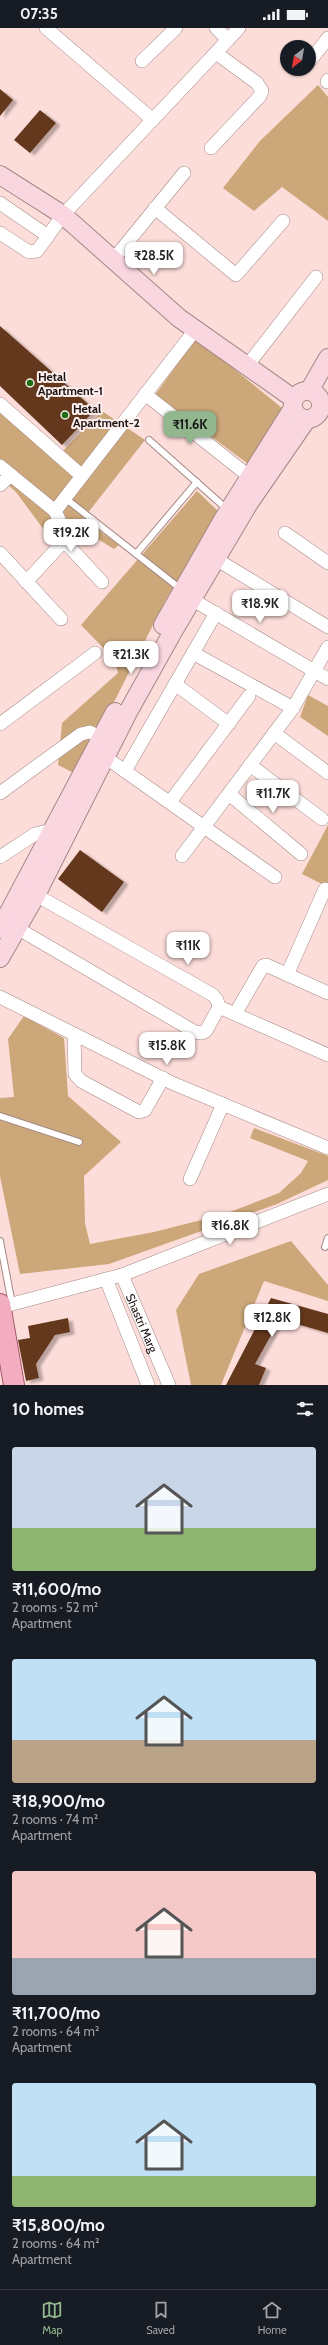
<!DOCTYPE html>
<meta charset="utf-8">
<style>
body{margin:0;font-family:Cabin,sans-serif;background:#20242c;color:#f1f3f6;height:100vh;display:flex;flex-direction:column;font-size:15px;white-space:nowrap}
*{box-sizing:border-box;margin:0}
p{font-size:13px;color:#9ea1a6}
.icon{flex:none;width:22px;height:22px;fill:none;stroke:currentColor;stroke-width:2;stroke-linecap:round;stroke-linejoin:round}
.map{position:relative;height:1357px;overflow:hidden}
.drawer{display:flex;flex-direction:column;background:#171b24;flex:1}
.drawer>*{flex:none}
.needle{width:26px;rotate:211deg}
.controls{position:absolute;left:280px;top:12px;display:grid;gap:8px}
.controls a{display:grid;place-items:center;width:36px;height:36px;border-radius:50%;background:#171b24;box-shadow:0 1px 3px #0004;font-size:20px}
.price{position:absolute;translate:-50% -34px;padding:0 9px;border-radius:8px;background:#fff;color:#222;font-size:13px;line-height:26px;filter:drop-shadow(0 1px 2px #0008)}
.price::after{content:'';position:absolute;left:50%;top:24px;width:12px;height:9px;margin-left:-6px;background:inherit;clip-path:polygon(0 0,100% 0,50% 100%)}
.price.selected{background:#92b78f;color:#111}
ul{padding:0;list-style:none}
li{display:grid;align-content:center;gap:8px;height:212px;padding:0 12px}
li span{display:grid;place-items:center;height:124px;border-radius:4px;color:#555}
li>.icon{margin-inline-start:auto}
span .icon{width:72px;height:72px;fill:#fffc;stroke-width:1}
li b{font-size:17px}
h2{display:flex;justify-content:space-between;align-items:center;height:48px;padding:0 12px;font-size:17px}
.status{display:flex;justify-content:space-between;align-items:center;height:28px;padding:0 20px;background:#171b24;direction:ltr}
.status svg{height:11px;fill:currentColor}
.tabs{display:flex;justify-content:space-around;align-items:center;height:56px;border-top:1px solid #363941;background:#171b24;font-size:11px;color:#9ea1a6}
.tabs a{display:grid;justify-items:center;gap:2px}
.tabs .selected{color:#92b78f}
.map>svg:first-child{display:block}
.forest{fill:#cca779}
.building{fill:#64371c;filter:url(#shadow)}
.lines{fill:none;stroke-linecap:round;stroke-linejoin:round}
.lane-casing{stroke:#a48884;stroke-width:8}
.street-casing{stroke:#a48884;stroke-width:14}
.secondary-casing{stroke:#a48884;stroke-width:20}
.primary-casing{stroke:#a35468;stroke-width:22}
.lane{stroke:#fff;stroke-width:6}
.street{stroke:#fff;stroke-width:13}
.secondary{stroke:#f9d6e0;stroke-width:18}
.primary{stroke:#f3adc0;stroke-width:20}
.poi-dot{fill:#1f6e12;stroke:#fcefed;stroke-width:1.5}
.labels{text-anchor:middle;dominant-baseline:central;stroke-width:4;stroke-linejoin:round;paint-order:stroke}
.poi-label{font-size:12px;font-weight:bold;fill:#1e1412;stroke:#fcefed;text-anchor:start}
.street-label{font-size:12px;fill:#1e1412;stroke:#fcefed}
</style>
<div class="status"><b>07:35</b><svg viewBox="0 0 49 12"><path d="M0 12V9h3v3zM5 12V6h3v6zM10 12V3h3v9zM15 12V0h3v12zM26 1h20v11H26zM47 4h2v5h-2z"/></svg></div>
<div class="map">
<svg width="328" height="1357" viewBox="0 0 328 1357">
<defs>
<filter id="shadow"><feDropShadow dx="4.5" dy="2.5" stdDeviation="1" flood-color="#0004"/></filter>
</defs>
<rect width="100%" height="100%" fill="#fdddd9"/>
<g class="forest">
<polygon points="318,57 328,69 328,193 282,159 254,183 223,160 260,113"/>
<polygon points="196,310 282,380 251,438 155,367"/>
<polygon points="102,383 145,412 83,491 119,517 114,521 80,500 57,511 44,502 16,464 0,450 0,384 55,431"/>
<polygon points="197,463 220,485 166,571 113,676 74,745 58,737 62,695 118,645 115,632 81,597"/>
<polygon points="308,667 328,678 328,708 300,689"/>
<polygon points="328,797 328,859 302,846"/>
<polygon points="24,988 64,1010 68,1068 121,1114 84,1148 85,1195 90,1216 154,1204 225,1186 279,1165 301,1145 308,1133 250,1110 254,1100 328,1128 328,1152 277,1176 109,1236 20,1246 0,1148 0,1070 14,1069 8,1011"/>
<polygon points="291,1213 328,1257 328,1273 264,1253 221,1357 191,1357 176,1282 199,1246"/>
</g>
<g class="building">
<polygon points="0,61 13,72 0,88"/>
<polygon points="40,82 56,95 30,125 14,112"/>
<polygon points="0,298 95,382 62,417 0,358"/>
<polygon points="80,822 124,854 102,884 58,851"/>
<polygon points="271,1270 328,1286 328,1305 280,1291 255,1336 266,1340 259,1357 226,1357"/>
<polygon points="68,1290 70,1304 55,1307 36,1336 39,1350 26,1353 18,1312 30,1310 28,1298"/>
</g>
<g class="lines">
<defs>
<g id="lane">
<polyline points="149,412 228,482"/>
<polyline points="65,470 182,562"/>
<polyline points="136,526 197,454"/>
<polyline points="0,1088 79,1114"/>
<polyline points="0,1213 12,1276"/>
<polyline points="325,1219 328,1210"/>
</g>
<g id="street">
<polyline points="46,0 153,92"/>
<polyline points="216,0 228,12"/>
<polyline points="142,33 176,0"/>
<polyline points="309,34 328,10"/>
<polyline points="327,54 328,52"/>
<polyline points="211,120 260,68 262,63 257,55 216,25"/>
<polyline points="0,175 48,208"/>
<polyline points="155,180 236,247 283,193"/>
<polyline points="0,205 29,224 37,223 63,187 239,0"/>
<polyline points="113,232 184,145"/>
<polyline points="247,338 316,249"/>
<polyline points="145,366 250,449"/>
<polyline points="0,376 82,448"/>
<polyline points="0,438 55,483 195,302"/>
<polyline points="0,457 11,447"/>
<polyline points="285,505 328,535"/>
<polyline points="64,513 102,554"/>
<polyline points="0,525 61,591"/>
<polyline points="216,531 328,599"/>
<polyline points="26,554 64,513 64,502 55,483"/>
<polyline points="193,572 328,651"/>
<polyline points="193,625 293,680"/>
<polyline points="175,656 229,696"/>
<polyline points="0,696 95,625"/>
<polyline points="274,705 328,745"/>
<polyline points="105,729 275,849"/>
<polyline points="250,737 322,791"/>
<polyline points="125,743 216,585"/>
<polyline points="0,765 81,706 90,704 109,713"/>
<polyline points="229,766 301,826"/>
<polyline points="170,774 249,668"/>
<polyline points="182,828 293,680 328,619"/>
<polyline points="0,829 35,806 52,802"/>
<polyline points="36,867 213,967 217,972 219,979 328,1027"/>
<polyline points="17,900 195,1004 202,1005 206,1003 219,979"/>
<polyline points="287,947 325,861"/>
<polyline points="0,969 172,1055 328,1120"/>
<polyline points="235,986 263,938 266,937 328,965"/>
<polyline points="74,1006 75,1046 81,1053 139,1084 145,1082 163,1050"/>
<polyline points="190,1151 223,1076"/>
<path id="s1" d="M122,1247L169,1357"/>
<polyline points="106,1251 148,1357"/>
<polyline points="1,1279 122,1247 328,1166"/>
</g>
<g id="secondary">
<polyline points="0,147 63,187 179,290 294,371"/>
<circle cx="307" cy="377" r="14"/>
<polyline points="309,363 328,330"/>
<polyline points="163,597 224,490 293,380"/>
<polyline points="0,901 115,684"/>
<polyline points="0,930 36,867 128,684 171,607 249,475 307,391"/>
</g>
<polyline id="primary" points="0,1276 14,1357"/>
</defs>
<use href="#lane" class="lane-casing"/>
<use href="#street" class="street-casing"/>
<use href="#secondary" class="secondary-casing"/>
<use href="#primary" class="primary-casing"/>
<use href="#lane" class="lane"/>
<use href="#street" class="street"/>
<use href="#secondary" class="secondary"/>
<use href="#primary" class="primary"/>
</g>
<g class="poi-dot">
<circle cx="30" cy="355" r="4"/>
<circle cx="65" cy="387" r="4"/>
</g>
<g class="labels">
<g class="poi-label">
<text x="38" y="348">Hetal<tspan x="38" dy="14">Apartment-1</tspan></text>
<text x="73" y="380">Hetal<tspan x="73" dy="14">Apartment-2</tspan></text>
</g>
<g class="street-label">
<text stroke="none"><textPath href="#s1" startOffset="52">Shastri Marg</textPath></text>
</g>
</g>
</svg>
<div class="controls">
<a><svg class="needle" viewBox="-14 -14 28 28"><path d="M0-13l5 13h-10z" fill="#e53935"/><path d="M0 13l5-13h-10z" fill="#9ea1a6"/></svg></a>
</div>
<b class="price" style="left:154px;top:248px">₹28.5K</b>
<b class="price selected" style="left:190px;top:417px">₹11.6K</b>
<b class="price" style="left:71px;top:525px">₹19.2K</b>
<b class="price" style="left:260px;top:596px">₹18.9K</b>
<b class="price" style="left:131px;top:647px">₹21.3K</b>
<b class="price" style="left:273px;top:786px">₹11.7K</b>
<b class="price" style="left:188px;top:938px">₹11K</b>
<b class="price" style="left:167px;top:1038px">₹15.8K</b>
<b class="price" style="left:230px;top:1218px">₹16.8K</b>
<b class="price" style="left:272px;top:1310px">₹12.8K</b>
</div>
<section class="drawer">
<h2>10 homes<svg class="icon" aria-label="filters" viewBox="0 0 24 24"><path d="M4 7h16M4 17h16"/><circle cx="9" cy="7" r="2"/><circle cx="15" cy="17" r="2"/></svg></h2>
<ul>
<li><span style="background:linear-gradient(#c9d6e8 65%,#8fb573 0)"><svg class="icon" aria-label="home" viewBox="0 0 24 24"><path d="M3 11l9-7 9 7M6 9v11h12V9"/></svg></span><div><b>₹11,600/mo</b><p>2 rooms · 52 m²</p><p>Apartment</p></div></li>
<li><span style="background:linear-gradient(#bfe0f5 65%,#b9a48a 0)"><svg class="icon" aria-label="home" viewBox="0 0 24 24"><path d="M3 11l9-7 9 7M6 9v11h12V9"/></svg></span><div><b>₹18,900/mo</b><p>2 rooms · 74 m²</p><p>Apartment</p></div></li>
<li><span style="background:linear-gradient(#f6c9c9 70%,#9aa5b1 0)"><svg class="icon" aria-label="home" viewBox="0 0 24 24"><path d="M3 11l9-7 9 7M6 9v11h12V9"/></svg></span><div><b>₹11,700/mo</b><p>2 rooms · 64 m²</p><p>Apartment</p></div></li>
<li><span style="background:linear-gradient(#bfe0f5 75%,#8fb573 0)"><svg class="icon" aria-label="home" viewBox="0 0 24 24"><path d="M3 11l9-7 9 7M6 9v11h12V9"/></svg></span><div><b>₹15,800/mo</b><p>2 rooms · 64 m²</p><p>Apartment</p></div></li>
</ul>
</section>
<nav class="tabs">
<a class="selected"><svg class="icon" aria-label="map" viewBox="0 0 24 24"><path d="M3 6l6-2 6 2 6-2v14l-6 2-6-2-6 2zM9 4v14M15 6v14"/></svg>Map</a>
<a><svg class="icon" aria-label="saved" viewBox="0 0 24 24"><path d="M7 4h10v16l-5-4-5 4z"/></svg>Saved</a>
<a><svg class="icon" aria-label="home" viewBox="0 0 24 24"><path d="M3 11l9-7 9 7M6 9v11h12V9"/></svg>Home</a>
</nav>
